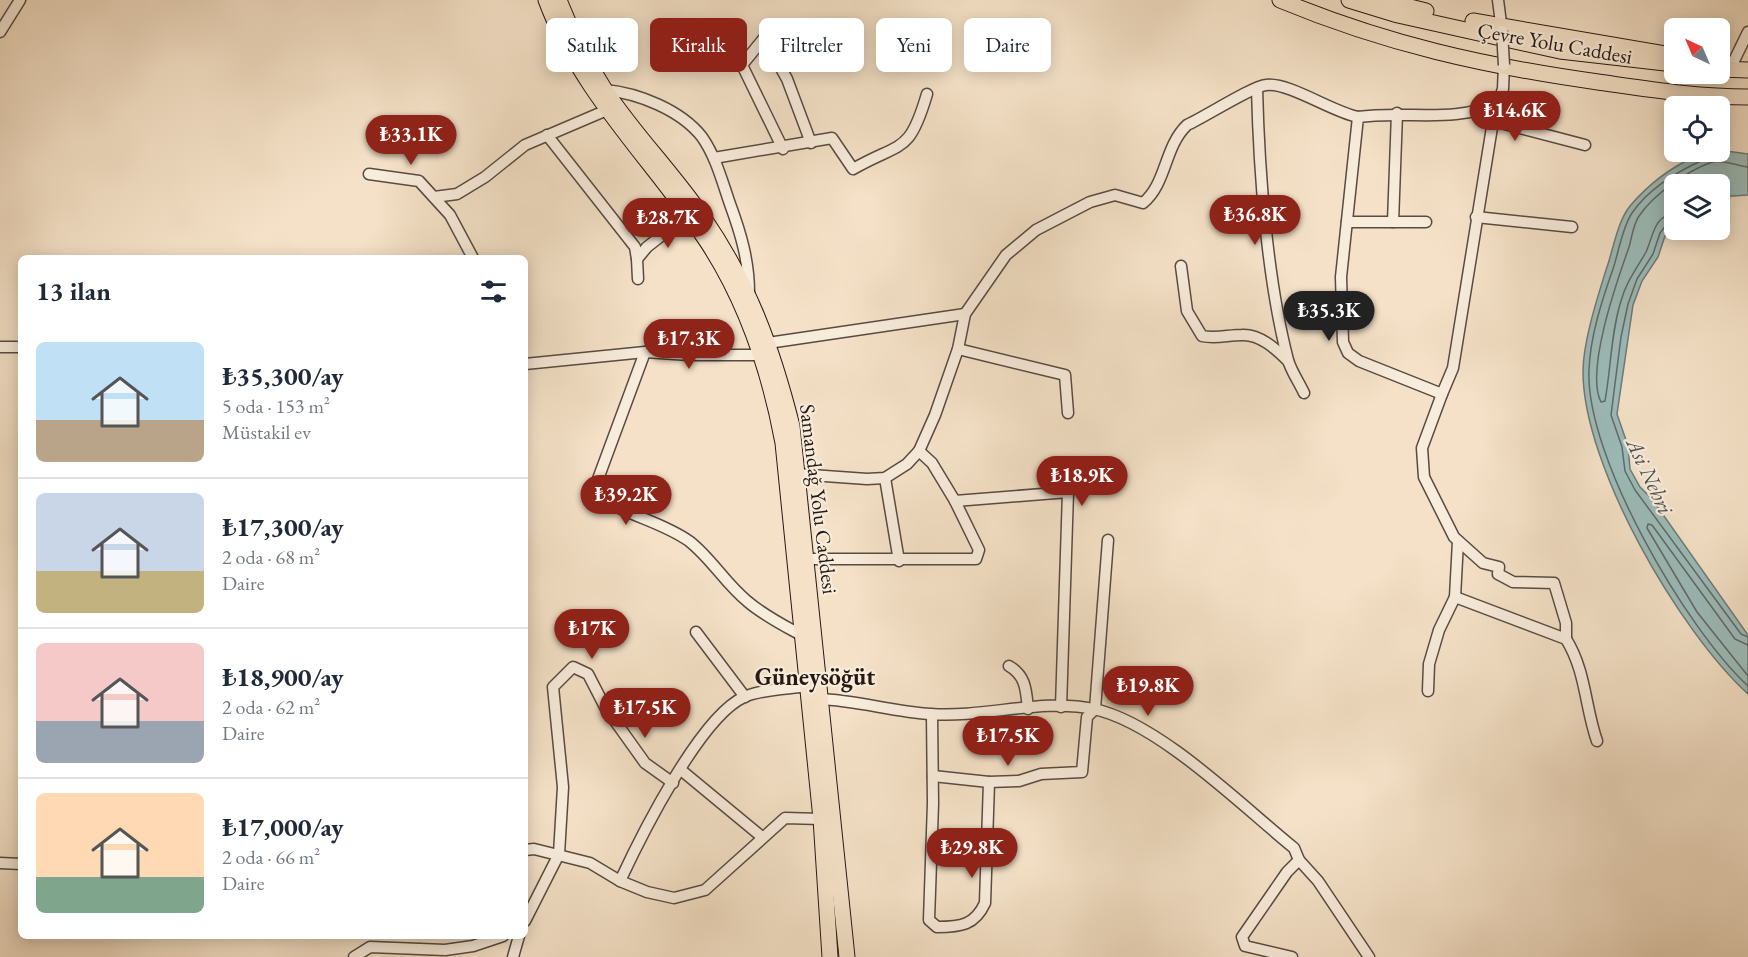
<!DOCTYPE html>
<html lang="tr">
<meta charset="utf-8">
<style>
body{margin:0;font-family:"EB Garamond",serif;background:#f6f6f7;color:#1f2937;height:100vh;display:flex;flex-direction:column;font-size:22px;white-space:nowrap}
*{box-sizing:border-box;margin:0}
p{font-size:20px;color:#747a83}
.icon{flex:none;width:33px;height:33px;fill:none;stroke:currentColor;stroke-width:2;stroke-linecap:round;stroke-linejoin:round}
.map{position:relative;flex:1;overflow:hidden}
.sheet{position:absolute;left:18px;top:255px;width:510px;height:684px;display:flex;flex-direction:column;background:#fff;border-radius:9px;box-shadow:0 3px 15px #0003}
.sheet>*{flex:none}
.hud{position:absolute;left:546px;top:18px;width:570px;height:54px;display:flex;gap:12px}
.needle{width:39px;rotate:316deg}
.tools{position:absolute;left:1664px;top:18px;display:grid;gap:12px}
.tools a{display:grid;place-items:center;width:66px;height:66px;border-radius:9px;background:#fff;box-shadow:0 3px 15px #0003;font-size:30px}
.price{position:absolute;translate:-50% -51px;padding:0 14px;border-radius:21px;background:#8f2418;color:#fff;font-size:20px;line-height:39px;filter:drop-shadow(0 2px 3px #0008)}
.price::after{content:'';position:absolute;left:50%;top:36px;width:18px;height:14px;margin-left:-9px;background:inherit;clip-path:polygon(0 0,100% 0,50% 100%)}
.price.selected{background:#222;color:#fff}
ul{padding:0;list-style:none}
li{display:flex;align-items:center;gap:18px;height:150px;padding:0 18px}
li+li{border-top:2px solid #e0e1e3}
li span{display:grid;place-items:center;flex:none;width:168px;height:120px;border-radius:9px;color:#555}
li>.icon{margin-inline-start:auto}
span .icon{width:72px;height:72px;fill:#fffc;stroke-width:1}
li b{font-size:26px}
h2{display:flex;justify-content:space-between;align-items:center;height:72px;padding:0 18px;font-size:26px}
.tag{padding:0 21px;border-radius:9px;background:#fff;box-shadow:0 3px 15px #0003;font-size:21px;line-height:54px}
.tag.selected{background:#8f2418;color:#fff}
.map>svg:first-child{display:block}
.water{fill:#9cbcba;stroke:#6c7b78;stroke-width:1.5}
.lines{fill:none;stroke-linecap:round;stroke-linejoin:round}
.shore{stroke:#606a68;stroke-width:1.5}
.minor-casing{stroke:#594b42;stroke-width:13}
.highway-casing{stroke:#251915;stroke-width:17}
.minor{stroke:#f8ecdb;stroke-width:10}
.highway{stroke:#f4e1c7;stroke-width:15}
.minor-bridge-casing{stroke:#594b42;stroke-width:13;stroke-linecap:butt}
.minor-bridge{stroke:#f8ecdb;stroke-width:10}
.labels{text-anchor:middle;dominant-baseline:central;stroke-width:4.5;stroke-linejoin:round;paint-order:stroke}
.street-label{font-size:21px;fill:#251915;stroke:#f8ecdb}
.water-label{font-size:22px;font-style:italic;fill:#4f524f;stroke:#f8ecdb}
.quarter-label{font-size:24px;font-weight:bold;fill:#251915;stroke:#f8ecdb}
</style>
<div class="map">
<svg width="1748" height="957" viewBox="0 0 1748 957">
<rect width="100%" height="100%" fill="#f4e1c7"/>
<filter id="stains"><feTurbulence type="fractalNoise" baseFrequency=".00333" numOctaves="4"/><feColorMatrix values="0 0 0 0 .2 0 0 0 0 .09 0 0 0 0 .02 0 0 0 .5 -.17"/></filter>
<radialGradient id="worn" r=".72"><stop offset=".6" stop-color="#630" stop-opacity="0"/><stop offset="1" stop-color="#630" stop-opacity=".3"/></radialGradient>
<path class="water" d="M1719,150L1748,154V195L1719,197V184H1674V227L1665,236L1658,257L1642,281L1633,305L1617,414L1628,446L1630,469L1640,487L1652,499L1748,635V694C1679,631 1583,466 1583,372C1583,342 1597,299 1606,270C1613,251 1617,222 1630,206C1647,186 1670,168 1694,157C1702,153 1714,153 1719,150Z"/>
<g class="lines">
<g class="shore">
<path d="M1708,152L1705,159C1678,171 1649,188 1632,213C1622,228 1619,251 1613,269C1602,300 1590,337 1589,370C1585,456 1686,629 1748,686"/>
<path d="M1674,214C1654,215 1653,237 1646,252C1637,268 1626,282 1621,301C1611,332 1611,368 1605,401L1601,402C1585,371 1617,281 1629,247C1632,237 1633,225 1639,216C1654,194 1687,171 1712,162C1722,159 1738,166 1748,167"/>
<polyline points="1674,222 1667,224 1660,233 1653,254 1637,279 1628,304 1621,337 1611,415 1622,447 1625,471 1635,490 1741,634 1748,637"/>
<polyline points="1748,645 1735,639 1652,525 1648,524 1647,528 1697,612 1748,676"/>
</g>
<defs>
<g id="minor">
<polyline points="1498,0 1502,31"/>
<polyline points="0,32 20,0"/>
<path d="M1504,65L1503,89L1498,103C1454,124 1406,110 1358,117L1341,277L1343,342L1348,353L1359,361L1442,394L1422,448L1424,477L1454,537L1483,563L1499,567L1498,574L1513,582L1554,583L1566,623V639"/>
<polyline points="1730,69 1748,32"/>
<path d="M1257,88C1259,172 1267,279 1288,360C1291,371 1299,382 1304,393"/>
<path d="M605,90C638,93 681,110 702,137C716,157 722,181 730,204C741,234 749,261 749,293"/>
<polyline points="1495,115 1493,121 1585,145"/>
<polyline points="547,135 635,247 637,259"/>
<polyline points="783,149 742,65 764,38 787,79 811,143"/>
<path d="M714,158L832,138L853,169C902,141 909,155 927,94"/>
<polyline points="369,174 419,181 450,215 473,258"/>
<polyline points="434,197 457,194 485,177 525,145 607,110"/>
<polyline points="1476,217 1572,227"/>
<polyline points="1347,222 1426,222"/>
<polyline points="1393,222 1397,113"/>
<path d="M1181,266L1187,311L1202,336C1216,339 1228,335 1242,335C1260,334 1276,349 1288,361"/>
<polyline points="638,279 637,259 647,247 688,215"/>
<polyline points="768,343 965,314"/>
<polyline points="0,347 21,347"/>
<polyline points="958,349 1065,375 1068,413"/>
<path d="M645,352L598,479L599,495C625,516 659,520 689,541C711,558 725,583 747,601C763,615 783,625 801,635"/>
<polyline points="525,364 645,352 689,355 761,355"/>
<polyline points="1442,394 1453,368 1493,121"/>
<polyline points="919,451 932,463 955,501 1068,492 1061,707"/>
<path d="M797,474L867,479L885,478L907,464L919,451L935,415L958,349L965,314L1006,255L1036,230L1090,202L1115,195L1143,203C1167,183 1164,147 1187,125C1203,118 1253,86 1266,85C1289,82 1332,112 1358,117"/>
<polyline points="885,478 899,561"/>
<polyline points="807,559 976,559 979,550 955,501"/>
<path d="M1455,597L1566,639C1586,671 1585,707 1597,741"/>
<polyline points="696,632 745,697"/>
<path d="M1009,666C1026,676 1026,690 1028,709"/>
<polyline points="1428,691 1429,664 1439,630 1455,597 1458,541"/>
<path d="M819,699C857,700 893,712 931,714C985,718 1041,698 1094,709C1159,723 1242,806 1294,848L1299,860L1318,881L1369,957"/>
<path d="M932,715L933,803L929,920L937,927C961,927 975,925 985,903L989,782"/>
<polyline points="681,770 762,837"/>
<polyline points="933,776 989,782 1019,781 1041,774 1082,772 1087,717 1095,709 1108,540"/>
<polyline points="525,850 534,849 590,863 620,881 647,892 674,898 705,890 785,818 821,819"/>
<polyline points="0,863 21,864"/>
<path d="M620,881C641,836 700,717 744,697C762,689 788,689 807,686"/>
<polyline points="525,921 559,854 563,787 553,687 573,667 588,674 605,707 645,763 673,783"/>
<polyline points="354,957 370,947 445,950 473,946 503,936"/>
<polyline points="513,957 519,936"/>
<polyline points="1292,957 1245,946 1242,937 1287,872 1299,860"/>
</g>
<g id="highway">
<path d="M546,0C581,94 654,161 708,243C747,303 770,373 783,443L821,819L830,957"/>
<path d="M559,0C571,31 587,62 605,90C634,134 673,173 703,217C749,284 772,347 792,426L847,957"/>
<path d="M1280,0C1386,44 1484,66 1598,82C1648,89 1697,97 1748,97"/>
<polyline points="1349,0 1398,15 1560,51 1674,64"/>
<polyline points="1382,0 1426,11"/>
<polyline points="1473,21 1665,54"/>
<polyline points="1719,69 1748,70"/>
</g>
</defs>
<use href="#minor" class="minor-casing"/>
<use href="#highway" class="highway-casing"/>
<use href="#minor" class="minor"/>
<use href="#highway" class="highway"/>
<defs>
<polyline id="minor-bridge" points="1502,31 1504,65"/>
</defs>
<use href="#minor-bridge" class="minor-bridge-casing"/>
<use href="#minor-bridge" class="minor-bridge"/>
</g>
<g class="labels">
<g class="street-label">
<text transform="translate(1555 43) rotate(10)">Çevre Yolu Caddesi</text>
<text transform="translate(819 499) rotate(83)">Samandağ Yolu Caddesi</text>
</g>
<g class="water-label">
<text transform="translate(1650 476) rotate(65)">Asi Nehri</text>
</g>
<g class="quarter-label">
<text x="815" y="676">Güneysöğüt</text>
</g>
</g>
<rect width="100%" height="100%" filter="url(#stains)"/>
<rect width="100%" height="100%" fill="url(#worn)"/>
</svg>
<div class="tools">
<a><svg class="needle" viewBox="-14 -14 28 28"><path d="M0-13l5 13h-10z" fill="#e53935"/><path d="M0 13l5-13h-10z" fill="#747a83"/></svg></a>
<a><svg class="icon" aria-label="locate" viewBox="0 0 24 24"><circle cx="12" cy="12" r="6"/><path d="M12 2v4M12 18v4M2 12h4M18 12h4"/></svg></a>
<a><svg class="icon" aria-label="layers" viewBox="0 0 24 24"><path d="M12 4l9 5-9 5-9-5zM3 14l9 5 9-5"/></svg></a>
</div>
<b class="price" style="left:1515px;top:142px">₺14.6K</b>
<b class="price" style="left:411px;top:166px">₺33.1K</b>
<b class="price" style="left:1255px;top:246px">₺36.8K</b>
<b class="price" style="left:668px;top:249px">₺28.7K</b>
<b class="price selected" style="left:1329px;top:342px">₺35.3K</b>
<b class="price" style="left:689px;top:370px">₺17.3K</b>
<b class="price" style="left:1082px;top:507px">₺18.9K</b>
<b class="price" style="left:626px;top:526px">₺39.2K</b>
<b class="price" style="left:592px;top:660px">₺17K</b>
<b class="price" style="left:1148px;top:717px">₺19.8K</b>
<b class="price" style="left:645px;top:739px">₺17.5K</b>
<b class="price" style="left:1008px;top:767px">₺17.5K</b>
<b class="price" style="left:972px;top:879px">₺29.8K</b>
<div class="hud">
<a class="tag">Satılık</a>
<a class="tag selected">Kiralık</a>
<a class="tag">Filtreler</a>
<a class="tag">Yeni</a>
<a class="tag">Daire</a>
</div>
<section class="sheet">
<h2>13 ilan<svg class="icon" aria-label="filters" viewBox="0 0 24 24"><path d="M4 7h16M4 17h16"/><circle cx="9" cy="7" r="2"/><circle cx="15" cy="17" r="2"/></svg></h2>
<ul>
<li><span style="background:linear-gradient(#bfe0f5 65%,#b9a48a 0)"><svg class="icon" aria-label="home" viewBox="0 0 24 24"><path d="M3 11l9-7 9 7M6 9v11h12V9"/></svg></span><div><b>₺35,300/ay</b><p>5 oda · 153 m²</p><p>Müstakil ev</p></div></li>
<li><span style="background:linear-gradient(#c9d6e8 65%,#c2b280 0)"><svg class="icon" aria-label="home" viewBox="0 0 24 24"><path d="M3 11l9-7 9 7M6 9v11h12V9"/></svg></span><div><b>₺17,300/ay</b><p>2 oda · 68 m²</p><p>Daire</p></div></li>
<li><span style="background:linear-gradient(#f6c9c9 65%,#9aa5b1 0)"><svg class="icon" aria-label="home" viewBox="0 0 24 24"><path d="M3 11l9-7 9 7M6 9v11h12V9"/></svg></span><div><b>₺18,900/ay</b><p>2 oda · 62 m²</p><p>Daire</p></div></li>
<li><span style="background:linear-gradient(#ffd9b3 70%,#7fa58c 0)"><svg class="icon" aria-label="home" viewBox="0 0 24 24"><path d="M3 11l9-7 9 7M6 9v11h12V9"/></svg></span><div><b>₺17,000/ay</b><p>2 oda · 66 m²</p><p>Daire</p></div></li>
</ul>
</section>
</div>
